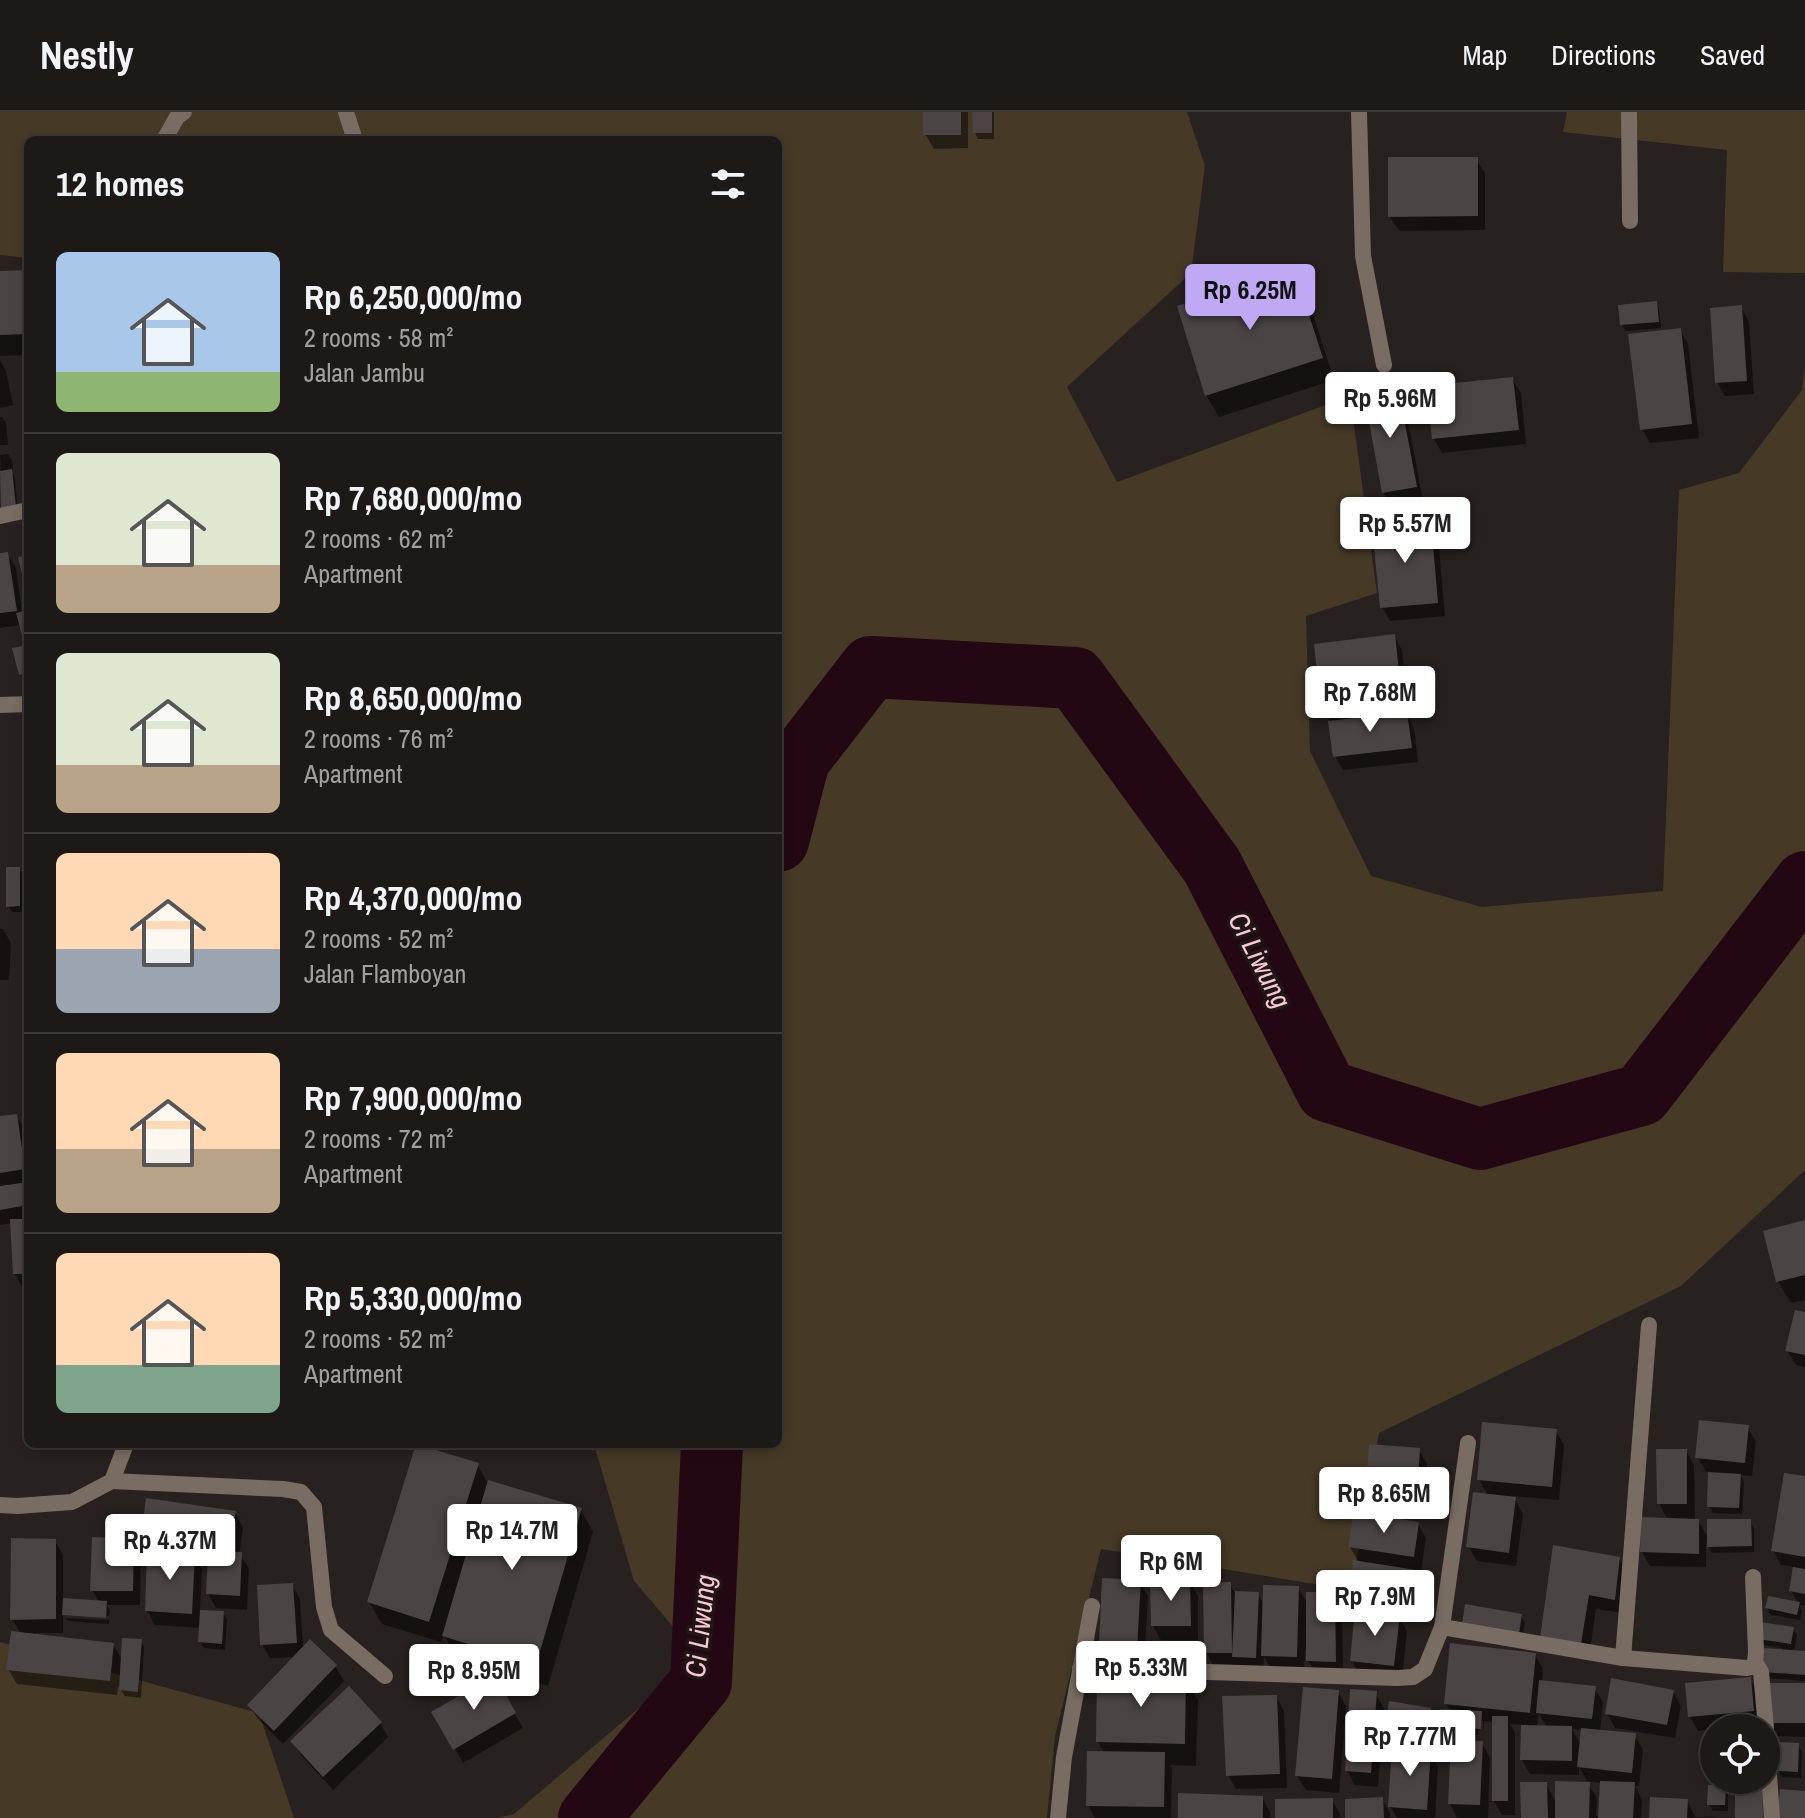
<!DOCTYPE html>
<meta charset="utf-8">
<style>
body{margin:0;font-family:"Archivo Narrow",sans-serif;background:#252220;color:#f1f3f6;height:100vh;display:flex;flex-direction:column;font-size:30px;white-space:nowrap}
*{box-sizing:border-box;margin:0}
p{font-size:26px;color:#a0a0a1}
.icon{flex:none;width:44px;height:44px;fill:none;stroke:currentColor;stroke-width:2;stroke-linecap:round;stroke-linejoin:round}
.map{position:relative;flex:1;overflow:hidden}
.panel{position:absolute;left:24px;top:24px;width:758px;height:1312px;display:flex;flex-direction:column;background:#1d1917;border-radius:12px;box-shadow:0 4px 12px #0003,0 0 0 2px #3b3836}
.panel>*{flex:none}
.buttons{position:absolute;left:1700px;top:1602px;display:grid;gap:16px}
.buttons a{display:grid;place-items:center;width:80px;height:80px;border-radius:50%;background:#1d1917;box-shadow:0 4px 12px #0003,0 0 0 2px #3b3836;font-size:40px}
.price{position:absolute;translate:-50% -68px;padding:0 18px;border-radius:8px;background:#fff;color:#222;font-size:26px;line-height:52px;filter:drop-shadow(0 2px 4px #0008)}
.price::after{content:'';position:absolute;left:50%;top:48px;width:24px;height:18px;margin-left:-12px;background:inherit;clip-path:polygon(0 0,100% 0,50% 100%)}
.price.current{background:#bfa9f4;color:#111}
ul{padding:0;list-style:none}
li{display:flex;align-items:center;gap:24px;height:200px;padding:0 32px}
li+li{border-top:2px solid #3b3836}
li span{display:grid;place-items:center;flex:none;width:224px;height:160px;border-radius:12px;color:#555}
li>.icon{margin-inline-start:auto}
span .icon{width:96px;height:96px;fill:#fffc;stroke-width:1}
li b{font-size:34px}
h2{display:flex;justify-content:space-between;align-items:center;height:96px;padding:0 32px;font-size:34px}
header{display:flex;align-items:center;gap:48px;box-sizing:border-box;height:112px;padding:0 40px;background:#1d1917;border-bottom:2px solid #3b3836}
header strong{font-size:38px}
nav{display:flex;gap:44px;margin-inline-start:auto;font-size:28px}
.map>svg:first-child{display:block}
.green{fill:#463926}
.shadow{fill:#0007;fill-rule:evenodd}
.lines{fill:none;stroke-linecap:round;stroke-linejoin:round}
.river{stroke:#230814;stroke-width:62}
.building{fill:#4b4444}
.street{stroke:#796c63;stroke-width:16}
.labels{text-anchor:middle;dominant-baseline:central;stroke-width:7;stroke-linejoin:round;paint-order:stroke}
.water-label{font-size:28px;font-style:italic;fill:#fcc8d9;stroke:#1e1716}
</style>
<header>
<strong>Nestly</strong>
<nav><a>Map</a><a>Directions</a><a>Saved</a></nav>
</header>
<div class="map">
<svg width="1805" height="1706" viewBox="0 0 1805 1706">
<rect width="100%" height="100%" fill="#27211f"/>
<g class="green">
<polygon points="0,0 1187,0 1205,54 1191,161 1067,275 1117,370 1350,284 1377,481 1306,504 1310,639 1371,764 1482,795 1663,779 1679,378 1739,361 1802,278 1805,255 1805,1058 1681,1174 1379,1321 1351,1478 1101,1437 1055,1624 1047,1706 497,1706 514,1702 699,1545 634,1469 594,1332 778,1332 778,28 28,28 28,146 0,143"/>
<polygon points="1567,0 1805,0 1805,161 1723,160 1727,38 1563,20"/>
<polygon points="0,1530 259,1601 294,1706 0,1706"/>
</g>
<g class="shadow">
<polygon points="925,0 968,0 968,36 934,37 925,22"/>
<polygon points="974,0 994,0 994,27 978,27 975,21"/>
<polygon points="1476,47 1485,61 1485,118 1399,119 1390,105"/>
<polygon points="1294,159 1306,181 1334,268 1219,305 1206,283"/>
<polygon points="28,160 28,253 27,243 0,244 0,161"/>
<polygon points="1656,191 1659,197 1661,216 1626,219 1622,212"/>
<polygon points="1741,195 1749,210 1754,282 1725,284 1717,270"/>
<polygon points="1680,218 1688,232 1699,326 1650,331 1642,317"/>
<polygon points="0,248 6,259 13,293 0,296"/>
<polygon points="1512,267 1521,281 1526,332 1442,341 1434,327"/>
<polygon points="1397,278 1405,292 1423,389 1392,395 1383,380"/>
<polygon points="0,305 2,305 6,311 8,333 0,333"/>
<polygon points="8,342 12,348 13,358 11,359 15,366 18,402 3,396 0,343"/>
<polygon points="1430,411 1438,426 1445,504 1390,509 1382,495"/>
<polygon points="7,442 16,456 22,501 28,500 28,529 22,513 0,516 0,443"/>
<polygon points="1394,524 1402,538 1409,602 1406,602 1414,616 1418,650 1343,658 1335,644 1330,609 1323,596"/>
<polygon points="28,535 28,575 21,562"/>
<polygon points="19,757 23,763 22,800 12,800 8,794"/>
<polygon points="0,817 3,817 11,831 9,868 0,868"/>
<polygon points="16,1004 25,1018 28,1043 28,1176 23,1176 15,1162 12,1111 0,1113 0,1006"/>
<polygon points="1805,1110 1805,1188 1791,1191 1778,1170 1765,1120"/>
<polygon points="1805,1202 1805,1255 1796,1253 1787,1238"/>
<polygon points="1747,1315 1756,1329 1752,1364 1740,1363 1744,1370 1742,1402 1713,1401 1709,1394 1710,1360 1706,1359 1697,1345"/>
<polygon points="1556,1319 1564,1333 1559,1388 1513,1384 1523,1402 1516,1454 1477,1449 1468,1434 1488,1384 1479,1367"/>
<polygon points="207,1332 231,1332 231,1336 209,1335"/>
<polygon points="1419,1338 1427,1352 1425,1398 1376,1395 1368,1381"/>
<polygon points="1686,1339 1694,1353 1695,1409 1698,1409 1709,1427 1750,1409 1754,1416 1754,1440 1712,1441 1706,1430 1706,1455 1650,1454 1642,1440 1668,1408 1659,1391"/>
<polygon points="477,1352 487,1370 581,1398 593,1420 548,1574 457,1546 444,1523 441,1530 382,1512 369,1490"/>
<polygon points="1805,1366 1805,1494 1799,1493 1802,1499 1800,1508 1771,1503 1767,1496 1799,1492 1791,1479 1795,1455 1781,1453 1773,1439"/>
<polygon points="235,1401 243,1416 239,1442 249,1456 247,1498 216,1496 208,1482 210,1439 152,1430 144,1416"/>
<polygon points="1418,1412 1426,1426 1421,1459 1414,1458 1423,1474 1418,1506 1397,1502 1407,1519 1402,1567 1360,1563 1352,1549 1372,1498 1359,1496 1350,1482 1360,1452 1350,1435"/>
<polygon points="132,1428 141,1442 140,1493 107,1493 110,1498 109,1504 65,1502 65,1505 63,1501 63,1521 36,1521 36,1524 113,1533 123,1549 141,1529 144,1535 141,1586 125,1584 118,1574 117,1583 17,1572 8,1557 21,1522 12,1507 55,1429 63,1443 63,1488 100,1491 92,1478"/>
<polygon points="194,1443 202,1457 200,1500 223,1501 227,1507 225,1538 204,1536 200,1530 201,1516 155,1513 147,1499"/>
<polygon points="1619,1447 1627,1461 1622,1501 1596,1497 1589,1546 1542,1526"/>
<polygon points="1189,1469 1198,1484 1198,1528 1161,1528 1153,1514"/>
<polygon points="1139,1470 1148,1484 1144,1550 1109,1548 1101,1534"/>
<polygon points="1230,1472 1235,1481 1257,1481 1265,1494 1298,1476 1308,1492 1334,1482 1342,1496 1343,1563 1317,1563 1308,1549 1308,1538 1305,1538 1304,1559 1272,1558 1264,1545 1263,1560 1214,1555 1206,1540"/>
<polygon points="292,1473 300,1487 303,1537 335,1554 344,1569 283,1632 258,1607 249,1593 296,1545 270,1546 262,1532"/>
<polygon points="1467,1495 1521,1504 1525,1511 1522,1527"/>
<polygon points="65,1506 109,1508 109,1512 68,1509"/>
<polygon points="1793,1517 1797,1523 1794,1540 1805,1541 1805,1569 1768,1566 1766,1538 1782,1539 1782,1536 1764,1533 1760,1527"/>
<path d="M1535,1543L1543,1557L1542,1570L1594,1576L1603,1590L1600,1619L1634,1623L1643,1637L1639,1674H1635L1642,1687L1641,1706H1523L1546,1672L1557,1692L1588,1672L1597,1686L1596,1704H1600L1602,1671L1587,1669L1579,1655V1663L1530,1662L1522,1648L1523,1613L1510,1612L1515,1621V1703H1502L1494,1689V1610L1484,1609V1623L1483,1609H1479L1478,1623L1445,1621L1441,1615L1450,1599L1446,1592ZM1539,1602L1547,1615H1537ZM1572,1617L1583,1618L1581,1633Z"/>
<polygon points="494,1566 523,1616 463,1651 434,1600"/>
<polygon points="1185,1566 1198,1588 1196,1654 1170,1653 1172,1656 1171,1706 1095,1706 1088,1693 1104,1641 1098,1630"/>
<polygon points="1750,1567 1758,1581 1761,1613 1752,1614 1754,1616 1714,1616 1714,1617 1698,1619 1690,1605"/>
<polygon points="1805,1573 1805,1625 1777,1624 1769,1610"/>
<polygon points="1673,1579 1681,1594 1675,1626 1615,1616 1607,1601"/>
<polygon points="1338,1580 1346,1594 1339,1681 1306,1678 1297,1664"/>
<polygon points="1375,1581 1384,1596 1378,1675 1355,1673 1347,1659"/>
<polygon points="1276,1585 1284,1599 1287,1676 1236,1677 1228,1663"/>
<polygon points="1430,1598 1438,1612 1434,1642 1430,1641 1438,1654 1435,1706 1397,1706 1390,1694 1394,1635 1386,1621"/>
<polygon points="380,1611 388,1625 333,1678 301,1643 293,1629"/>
<polygon points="1482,1631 1490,1646 1488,1706 1457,1706 1450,1692"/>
<polygon points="1798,1633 1802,1640 1801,1666 1782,1665 1778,1658"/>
<polygon points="1724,1675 1728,1682 1728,1699 1713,1699 1709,1692"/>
<polygon points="1262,1686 1270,1700 1270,1706 1180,1706"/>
<polygon points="1382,1687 1390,1701 1390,1699 1390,1706 1347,1706"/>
<polygon points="1332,1688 1340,1702 1340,1706 1277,1706"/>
<polygon points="1687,1688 1695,1705 1731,1706 1651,1706"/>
</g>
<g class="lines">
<g class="river">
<polyline points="778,729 799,648 871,555 1075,566 1212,754 1327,979 1480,1027 1641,983 1805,770"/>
<polyline points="589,1706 701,1570 712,1332"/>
</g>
</g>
<g class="building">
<rect x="923" y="0" width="38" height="23"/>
<polygon points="972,0 992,0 992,21 973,21"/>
<polygon points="1388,45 1478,45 1478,104 1388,105"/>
<polygon points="1294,157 1323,246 1205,284 1177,194"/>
<polygon points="28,158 28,222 0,223 0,159"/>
<polygon points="1657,189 1659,210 1620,213 1618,193"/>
<polygon points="1742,193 1747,269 1715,271 1710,196"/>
<polygon points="1681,216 1692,312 1640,318 1628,222"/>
<polygon points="1513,265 1519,318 1432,327 1426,274"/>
<polygon points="1398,275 1417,375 1382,381 1364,282"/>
<polygon points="12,357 16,395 1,397 0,359"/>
<polygon points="1431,409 1438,491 1380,496 1372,415"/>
<polygon points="8,440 17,499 0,501 0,441"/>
<polygon points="28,443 28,471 24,471 18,445"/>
<polygon points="28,498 28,522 22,523 16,501"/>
<polygon points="1395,522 1402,588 1321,597 1314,532"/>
<polygon points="28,533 28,561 19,563 12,536"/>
<polygon points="1407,600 1412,636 1333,645 1328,609"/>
<polygon points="6,755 20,755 20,794 6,795"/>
<polygon points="17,1002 25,1057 0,1061 0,1004"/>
<polygon points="28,1070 28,1093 0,1098 0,1074"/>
<polygon points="10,1107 28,1107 28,1162 13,1162"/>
<polygon points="1805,1108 1805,1163 1776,1170 1763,1119"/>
<polygon points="1795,1198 1805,1200 1805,1243 1785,1239"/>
<polygon points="1699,1308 1749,1313 1745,1351 1695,1346"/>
<polygon points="1482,1310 1557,1317 1552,1375 1477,1368"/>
<polygon points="416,1332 479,1351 429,1510 367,1490"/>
<polygon points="1369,1332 1420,1336 1417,1385 1366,1381"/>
<polygon points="1656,1337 1687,1337 1687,1392 1657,1392"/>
<polygon points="1708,1360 1741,1362 1739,1396 1707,1395"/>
<polygon points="1784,1361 1805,1364 1805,1445 1771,1439"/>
<polygon points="488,1368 582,1396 536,1553 442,1524"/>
<polygon points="1473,1380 1516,1385 1509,1441 1466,1435"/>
<polygon points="146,1386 236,1399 231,1430 142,1416"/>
<polygon points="1354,1400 1419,1410 1414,1445 1348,1435"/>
<polygon points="1641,1405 1699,1407 1699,1442 1640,1440"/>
<polygon points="1707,1407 1751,1407 1752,1434 1707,1435"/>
<polygon points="92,1425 134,1426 133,1479 90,1479"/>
<polygon points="11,1426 56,1427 56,1507 10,1508"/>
<polygon points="1553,1433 1620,1445 1615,1488 1589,1483 1581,1532 1540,1526"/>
<polygon points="147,1438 195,1441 192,1502 145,1499"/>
<polygon points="208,1439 242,1440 240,1484 206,1482"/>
<polygon points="1353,1448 1416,1458 1411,1492 1348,1483"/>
<polygon points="1793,1455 1805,1457 1805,1482 1789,1479"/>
<polygon points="1102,1466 1141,1468 1137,1536 1099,1534"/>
<polygon points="1190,1467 1191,1514 1151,1514 1150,1468"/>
<polygon points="1231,1470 1232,1541 1204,1541 1203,1471"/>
<polygon points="293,1471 297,1531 260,1533 257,1473"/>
<polygon points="1263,1473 1299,1474 1297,1545 1261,1544"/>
<polygon points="1235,1479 1259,1480 1256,1546 1232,1545"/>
<polygon points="1306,1480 1335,1480 1336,1550 1306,1549"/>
<polygon points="1768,1484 1800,1490 1797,1503 1765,1496"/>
<polygon points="63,1486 107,1489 106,1506 62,1503"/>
<polygon points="1465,1492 1522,1502 1519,1522 1462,1512"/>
<polygon points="200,1498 224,1499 222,1532 198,1530"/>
<polygon points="1355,1498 1400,1503 1394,1554 1350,1549"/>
<polygon points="1760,1510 1794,1515 1791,1532 1758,1527"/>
<polygon points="11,1519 114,1531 110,1569 6,1558"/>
<polygon points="122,1526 142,1527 138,1580 119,1578"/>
<polygon points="310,1527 337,1553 274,1619 247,1593"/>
<polygon points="1450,1531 1536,1541 1530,1601 1444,1592"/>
<polygon points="1764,1536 1805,1539 1805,1563 1762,1560"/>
<polygon points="1097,1562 1186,1564 1185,1632 1096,1630"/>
<polygon points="495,1563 516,1601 453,1638 431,1600"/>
<polygon points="1751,1565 1754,1599 1688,1605 1685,1571"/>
<polygon points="1611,1566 1674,1578 1667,1613 1605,1602"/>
<polygon points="1539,1568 1596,1574 1592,1607 1536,1601"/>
<rect x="1767" y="1571" width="38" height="40"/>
<polygon points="349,1574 382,1610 323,1665 290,1629"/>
<polygon points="1303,1575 1339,1578 1332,1667 1295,1664"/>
<polygon points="1350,1577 1377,1579 1371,1661 1345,1659"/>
<polygon points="1277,1583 1280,1662 1226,1664 1222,1584"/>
<polygon points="1389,1589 1431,1596 1426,1628 1384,1622"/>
<polygon points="1440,1597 1482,1599 1481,1617 1439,1615"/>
<rect x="1492" y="1604" width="16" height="85"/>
<polygon points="1521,1613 1572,1614 1572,1649 1520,1648"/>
<polygon points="1581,1616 1636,1621 1632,1661 1577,1655"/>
<polygon points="1451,1628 1483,1629 1480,1693 1448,1692"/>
<polygon points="1777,1630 1799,1631 1798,1660 1776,1659"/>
<polygon points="1392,1635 1431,1638 1427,1698 1388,1695"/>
<polygon points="1087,1639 1165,1640 1164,1695 1086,1694"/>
<polygon points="1555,1669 1590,1670 1589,1706 1555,1706"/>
<polygon points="1600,1669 1635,1670 1633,1706 1598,1706"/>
<polygon points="1520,1670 1547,1670 1548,1706 1521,1706"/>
<polygon points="1708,1673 1726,1673 1725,1693 1707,1693"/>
<polygon points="1735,1675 1762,1675 1763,1706 1735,1706"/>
<polygon points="1780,1677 1805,1679 1805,1706 1777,1706"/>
<polygon points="1178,1681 1263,1684 1263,1706 1178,1706"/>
<polygon points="1383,1685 1384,1706 1345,1706 1345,1687"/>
<polygon points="1650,1685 1688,1687 1687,1706 1649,1706"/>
<polygon points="1333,1686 1333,1706 1275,1706 1275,1687"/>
</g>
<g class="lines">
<g class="street">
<polyline points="346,0 355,28"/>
<polyline points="1359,0 1363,144 1384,253"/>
<polyline points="1629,0 1630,109"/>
<polyline points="164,28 177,5 184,0"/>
<polyline points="0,404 28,398"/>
<polyline points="0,593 28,592"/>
<polyline points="112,1369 283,1377 301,1380 314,1395 324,1495 331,1518 385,1564"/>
<polyline points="0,1393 17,1394 72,1390 112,1369 126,1332"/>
<polyline points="1442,1515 1623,1546 1649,1213"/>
<polyline points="1623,1546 1747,1556 1752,1555 1755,1550 1756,1540 1753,1465"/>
<polyline points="1755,1550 1761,1560 1766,1616"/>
<polyline points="1080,1556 1397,1566 1413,1565 1425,1557 1442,1515 1468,1331"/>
<polyline points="1766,1619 1772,1706"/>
<polyline points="1058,1706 1064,1645 1092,1494"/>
</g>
</g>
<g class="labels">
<g class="water-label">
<text transform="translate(1260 848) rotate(63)">Ci Liwung</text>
<text transform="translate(700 1514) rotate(-84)">Ci Liwung</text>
</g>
</g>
</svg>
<div class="buttons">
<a><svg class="icon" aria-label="locate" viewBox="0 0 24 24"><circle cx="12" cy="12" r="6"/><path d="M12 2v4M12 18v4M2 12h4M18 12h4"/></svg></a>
</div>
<b class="price current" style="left:1250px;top:220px">Rp 6.25M</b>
<b class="price" style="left:1390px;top:328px">Rp 5.96M</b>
<b class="price" style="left:1405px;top:453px">Rp 5.57M</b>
<b class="price" style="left:1370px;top:622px">Rp 7.68M</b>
<b class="price" style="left:1384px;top:1423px">Rp 8.65M</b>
<b class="price" style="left:512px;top:1460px">Rp 14.7M</b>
<b class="price" style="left:170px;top:1470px">Rp 4.37M</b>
<b class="price" style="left:1171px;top:1491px">Rp 6M</b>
<b class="price" style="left:1375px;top:1526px">Rp 7.9M</b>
<b class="price" style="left:1141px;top:1597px">Rp 5.33M</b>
<b class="price" style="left:474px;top:1600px">Rp 8.95M</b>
<b class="price" style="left:1410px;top:1666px">Rp 7.77M</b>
<section class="panel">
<h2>12 homes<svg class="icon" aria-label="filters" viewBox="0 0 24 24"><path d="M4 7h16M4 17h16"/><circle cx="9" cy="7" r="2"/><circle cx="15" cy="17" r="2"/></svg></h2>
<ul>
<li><span style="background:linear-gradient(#a9c7e8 75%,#8fb573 0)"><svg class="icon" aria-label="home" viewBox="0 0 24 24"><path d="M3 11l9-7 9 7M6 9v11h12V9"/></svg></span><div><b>Rp 6,250,000/mo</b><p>2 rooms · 58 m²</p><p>Jalan Jambu</p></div></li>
<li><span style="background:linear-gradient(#dfe7d0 70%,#b9a48a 0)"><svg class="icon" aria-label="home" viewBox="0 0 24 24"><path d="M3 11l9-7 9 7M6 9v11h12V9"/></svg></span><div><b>Rp 7,680,000/mo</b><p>2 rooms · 62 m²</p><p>Apartment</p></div></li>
<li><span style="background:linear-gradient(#dfe7d0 70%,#b9a48a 0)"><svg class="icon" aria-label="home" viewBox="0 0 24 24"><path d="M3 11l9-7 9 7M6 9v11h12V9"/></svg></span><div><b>Rp 8,650,000/mo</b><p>2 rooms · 76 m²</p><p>Apartment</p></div></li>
<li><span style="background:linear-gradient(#ffd9b3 60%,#9aa5b1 0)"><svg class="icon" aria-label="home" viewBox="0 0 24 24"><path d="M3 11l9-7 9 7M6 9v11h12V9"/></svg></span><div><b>Rp 4,370,000/mo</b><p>2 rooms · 52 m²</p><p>Jalan Flamboyan</p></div></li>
<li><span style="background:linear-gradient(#ffd9b3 60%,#b9a48a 0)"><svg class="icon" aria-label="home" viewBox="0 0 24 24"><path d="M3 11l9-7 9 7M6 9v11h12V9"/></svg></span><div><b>Rp 7,900,000/mo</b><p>2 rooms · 72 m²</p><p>Apartment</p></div></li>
<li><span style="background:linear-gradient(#ffd9b3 70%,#7fa58c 0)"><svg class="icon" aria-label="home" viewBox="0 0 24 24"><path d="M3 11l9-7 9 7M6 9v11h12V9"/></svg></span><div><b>Rp 5,330,000/mo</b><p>2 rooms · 52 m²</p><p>Apartment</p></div></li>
</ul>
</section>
</div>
